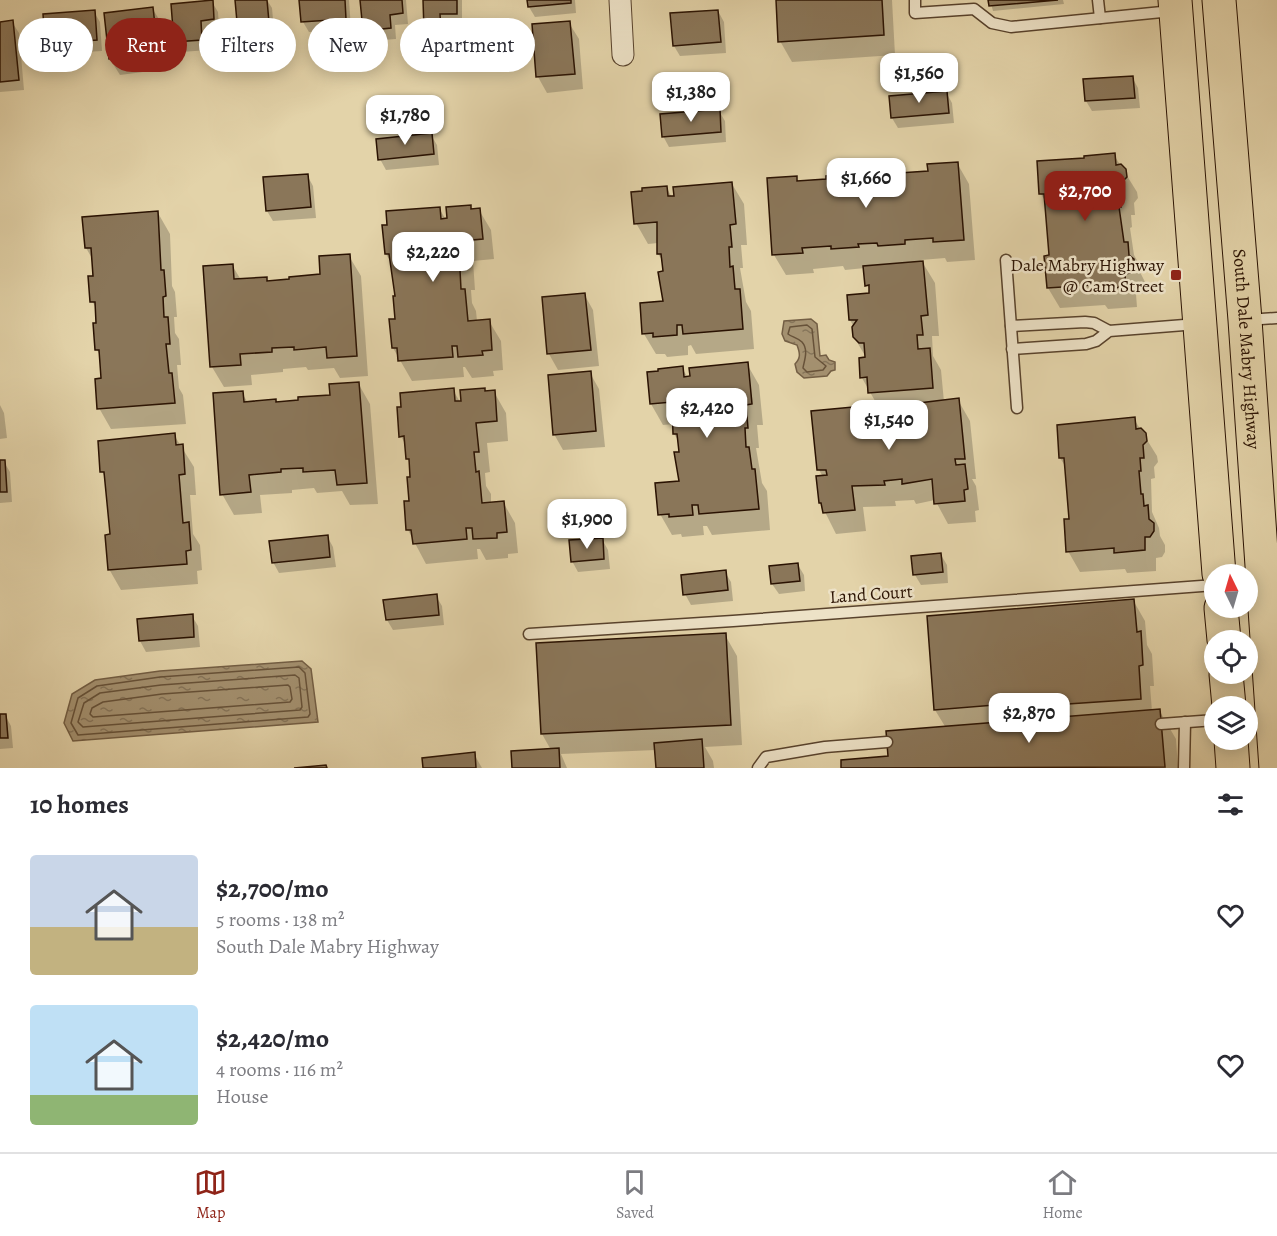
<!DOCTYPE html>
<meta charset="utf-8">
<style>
body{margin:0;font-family:Alegreya,serif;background:#f7f7f7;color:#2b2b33;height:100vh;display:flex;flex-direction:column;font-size:22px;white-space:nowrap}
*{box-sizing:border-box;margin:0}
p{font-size:20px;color:#7c7c81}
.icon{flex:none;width:33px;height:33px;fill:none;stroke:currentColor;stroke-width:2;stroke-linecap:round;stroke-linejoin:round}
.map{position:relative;height:768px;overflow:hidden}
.details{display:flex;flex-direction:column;background:#fff;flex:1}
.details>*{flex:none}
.top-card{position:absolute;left:18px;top:18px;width:600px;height:54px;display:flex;gap:12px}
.needle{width:39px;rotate:355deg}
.tools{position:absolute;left:1204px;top:564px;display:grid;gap:12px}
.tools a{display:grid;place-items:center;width:54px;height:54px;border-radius:50%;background:#fff;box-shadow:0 3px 15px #0003;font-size:30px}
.price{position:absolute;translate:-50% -51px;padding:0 14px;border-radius:12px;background:#fff;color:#222;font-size:20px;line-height:39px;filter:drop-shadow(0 2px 3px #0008)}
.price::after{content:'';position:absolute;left:50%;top:36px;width:18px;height:14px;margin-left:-9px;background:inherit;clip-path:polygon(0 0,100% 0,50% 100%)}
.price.selected{background:#8f2418;color:#fff}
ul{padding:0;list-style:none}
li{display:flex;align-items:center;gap:18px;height:150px;padding:0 30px}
li span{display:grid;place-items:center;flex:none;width:168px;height:120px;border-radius:6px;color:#555}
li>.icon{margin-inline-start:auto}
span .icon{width:72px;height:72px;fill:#fffc;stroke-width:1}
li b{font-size:26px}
h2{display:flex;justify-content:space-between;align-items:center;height:72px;padding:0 30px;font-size:26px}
.chip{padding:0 21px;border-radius:27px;background:#fff;box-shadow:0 3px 15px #0003;font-size:21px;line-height:54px}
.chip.selected{background:#8f2418;color:#fff}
.tabs{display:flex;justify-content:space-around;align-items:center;height:84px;border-top:2px solid #e1e1e2;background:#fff;font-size:16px;color:#7c7c81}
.tabs a{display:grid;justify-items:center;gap:3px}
.tabs .selected{color:#8f2418}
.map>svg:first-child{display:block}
.water{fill:url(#water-ripples);stroke:#735e44;stroke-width:1.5}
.shadow{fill:#0003}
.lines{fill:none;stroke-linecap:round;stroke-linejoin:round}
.shore{stroke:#675239;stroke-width:1.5}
.building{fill:#8a7659;stroke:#2a1202;stroke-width:1.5}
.lane-casing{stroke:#58422c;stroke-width:13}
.street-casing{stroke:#58422c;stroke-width:23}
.primary-casing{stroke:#2a1202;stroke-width:35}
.lane{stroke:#ede2c7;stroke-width:10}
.street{stroke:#ede2c7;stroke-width:21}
.primary{stroke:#e3d3a9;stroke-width:33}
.poi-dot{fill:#8f2418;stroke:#ede2c7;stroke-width:2}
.labels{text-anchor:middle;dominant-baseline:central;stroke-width:5;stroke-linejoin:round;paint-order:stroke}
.poi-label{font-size:18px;fill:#2a1202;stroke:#ede2c7;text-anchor:end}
.street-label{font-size:18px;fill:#2a1202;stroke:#ede2c7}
</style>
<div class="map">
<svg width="1277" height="768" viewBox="0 0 1277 768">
<defs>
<pattern id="water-ripples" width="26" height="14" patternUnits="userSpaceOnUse" patternTransform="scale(1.5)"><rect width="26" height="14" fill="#a49170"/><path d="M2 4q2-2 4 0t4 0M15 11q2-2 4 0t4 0" fill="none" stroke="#86755a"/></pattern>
</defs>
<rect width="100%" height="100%" fill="#e3d3a9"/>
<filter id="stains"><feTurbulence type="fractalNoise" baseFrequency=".00333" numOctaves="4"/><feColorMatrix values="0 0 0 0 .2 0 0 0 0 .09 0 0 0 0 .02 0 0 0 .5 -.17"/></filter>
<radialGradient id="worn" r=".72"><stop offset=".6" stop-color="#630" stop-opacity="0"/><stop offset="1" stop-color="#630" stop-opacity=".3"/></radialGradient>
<g class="water">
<path d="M811,319L817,324L820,356L826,355L829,360L835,362V370L831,371L827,376L804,378L797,372L795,364C801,358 800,353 797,345L785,341L782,334L784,321Z"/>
<polygon points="302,661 311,669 318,722 73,741 64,723 72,694 95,680 160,671"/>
</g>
<g class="shadow">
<polygon points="241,0 267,0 272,8 277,65 264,66 258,52 247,54 241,43"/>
<polygon points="301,0 349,0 351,29 309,32 303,22"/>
<polygon points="361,0 406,0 408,24 395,25 396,39 370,41 364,31"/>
<polygon points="425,0 462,0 462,24 445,24 446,40 432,40 425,29"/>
<polygon points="528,0 575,0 576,13 535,17 529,7"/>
<polygon points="777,0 892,0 895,55 792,62 780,41"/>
<polygon points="990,0 1063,0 1064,4 993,11"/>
<polygon points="212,2 218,12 219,29 206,31 208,50 182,52 176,42 172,6"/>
<polygon points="152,8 162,24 166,69 120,75 110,59 106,14"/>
<polygon points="718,11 724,22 726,53 680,56 674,46 672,15"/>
<polygon points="94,12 100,22 102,51 52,54 46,43"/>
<polygon points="12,22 19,33 24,90 0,92 0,23"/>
<polygon points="569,23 579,39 583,89 547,93 538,77"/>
<polygon points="1132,77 1138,88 1140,108 1092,111 1086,101 1084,81"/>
<polygon points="946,92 952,103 954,123 898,128 892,118 890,98"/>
<polygon points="719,111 725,121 726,142 669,147 663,136"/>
<polygon points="431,135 437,145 439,165 386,170 380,159"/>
<polygon points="1114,155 1137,192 1138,198 1134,203 1135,215 1131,215 1132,227 1130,228 1134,255 1139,264 1140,272 1145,282 1145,288 1142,294 1136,294 1137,307 1108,309 1105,305 1060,308 1048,288 1051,257 1047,204 1041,194"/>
<polygon points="957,163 969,184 975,260 947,262 945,258 921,260 935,283 939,336 932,336 933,356 941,370 944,402 958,400 970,421 976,479 972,479 976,486 979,510 975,511 976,522 948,524 935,500 916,504 914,500 895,501 896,506 863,507 866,531 836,534 820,502 823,477 819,470 853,409 856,414 876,412 878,416 883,415 862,378 867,359 854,337 854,327 850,320 872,294 867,285 865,268 845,270 843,266 813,269 814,273 786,275 774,255 796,177 799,183 828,181 852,175 854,179 930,173"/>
<polygon points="307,175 313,186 316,218 273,221 267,211"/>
<polygon points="732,184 744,204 747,245 741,245 743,268 740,268 746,302 751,311 754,349 696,354 691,345 688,346 688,355 667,357 665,354 656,354 644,334 665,302 664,263 658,254 658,243 648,244 636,223 667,188 672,198"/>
<polygon points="470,207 472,210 479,210 491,230 494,259 473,261 475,290 471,290 472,303 476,311 477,321 489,321 501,341 503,370 493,371 494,376 472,378 465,367 463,367 464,377 412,381 393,348 397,297 392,264 386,254 384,226 439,208 446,220"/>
<polygon points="158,213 170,234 172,286 175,292 177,317 174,317 175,333 179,339 181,365 177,365 179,388 183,395 186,424 111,429 99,408 102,380 101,357 97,350 97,310 92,301 94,277 93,260 86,248"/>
<polygon points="349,256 361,276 368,376 340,378 334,368 308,370 306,367 283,369 283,372 251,375 252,385 224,387 212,367 232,265 241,280 266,278 268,283 322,276"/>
<polygon points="584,294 593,310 599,366 558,370 549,354 543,299"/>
<polygon points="747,364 759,385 763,425 757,425 759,448 756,448 762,483 767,491 770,530 712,535 707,526 703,526 704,535 682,537 681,534 672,535 660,514 681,483 680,443 674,434 674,424 663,425 651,404 682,368 688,378"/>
<polygon points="590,373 599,389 605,447 563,450 554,434"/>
<polygon points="358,383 370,404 378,504 350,505 342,491 317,493 314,488 292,490 292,493 260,495 262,513 234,515 222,494 242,393 248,403 276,404 331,396"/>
<polygon points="484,389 486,392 494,392 506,413 508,441 487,443 490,472 485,473 486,486 491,494 491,504 503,502 515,523 518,553 508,554 508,558 486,560 480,549 477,549 478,559 426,564 408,530 412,478 406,446 401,436 453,390 463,407"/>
<polygon points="0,405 4,413 7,438 0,439"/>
<polygon points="1134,419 1157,456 1158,462 1154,467 1155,478 1151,479 1152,512 1159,528 1160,536 1165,545 1165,552 1162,557 1156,558 1156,571 1127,573 1125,569 1080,572 1068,551 1071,520 1067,469 1060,458"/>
<polygon points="174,435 194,467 196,495 190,495 193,534 200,545 202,570 197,571 198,584 121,590 109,569 112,536 106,480 102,471"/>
<polygon points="0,462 4,462 10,472 12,502 0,503"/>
<polygon points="327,536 333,547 336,567 279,573 273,562"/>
<polygon points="602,539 608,550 610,569 578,572 572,561"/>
<polygon points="941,555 947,565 948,583 921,585 915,575 913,557"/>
<polygon points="798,565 804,575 805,591 779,594 772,584"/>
<polygon points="725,572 731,582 733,601 691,605 685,594"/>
<polygon points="436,596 442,606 444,625 393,630 387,620"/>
<polygon points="1133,600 1145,621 1147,645 1152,654 1154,686 1150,686 1152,711 1159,710 1176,739 1178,768 843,768 842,762 890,758 946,728 935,710"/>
<polygon points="192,616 198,626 200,647 146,652 140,641 138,620"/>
<polygon points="725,635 737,656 742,745 705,747 713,761 714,768 658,768 656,750 561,754 567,768 514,768 551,750 542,734 538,644"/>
<polygon points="5,715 11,726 13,748 0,749 0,716"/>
<polygon points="474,754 482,768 424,768"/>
</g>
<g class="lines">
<g class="shore">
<path d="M807,325L812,329L815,357L826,366L823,370L807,372L803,368C804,361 809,350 802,342C798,338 792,337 788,334L790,327Z"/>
<polygon points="299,667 305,673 310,714 308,717 78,735 71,723 78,698 97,686 160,677"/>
<polygon points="295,675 299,678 302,707 300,710 83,727 78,722 84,703 100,693 161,685"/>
<polygon points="288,685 290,687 292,699 290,702 93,717 90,714 92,708 103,702 162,694"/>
</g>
</g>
<g class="building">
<polygon points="213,0 214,19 201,21 202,40 174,42 171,4"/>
<polygon points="235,0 267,0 272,55 257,56 255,42 239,44"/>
<polygon points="299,0 345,0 346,19 301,22"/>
<polygon points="360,0 402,0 403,13 390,15 391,28 363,31"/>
<polygon points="423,0 457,0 457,14 440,14 441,29 424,30"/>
<polygon points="527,0 571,0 571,3 528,7"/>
<polygon points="776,0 882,0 884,35 778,42"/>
<polygon points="988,0 1058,0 989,6"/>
<polygon points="153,7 158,53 109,59 104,13"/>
<polygon points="95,10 97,40 45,44 43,14"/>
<polygon points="718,10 721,42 673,46 670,13"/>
<polygon points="13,20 19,80 0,82 0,22"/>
<polygon points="570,21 575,74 536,77 532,24"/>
<polygon points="1133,76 1135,98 1085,101 1083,79"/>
<polygon points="947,91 949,113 891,118 889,96"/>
<polygon points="720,109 721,132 662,137 660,114"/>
<polygon points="432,133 434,154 378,160 376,139"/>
<polygon points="1115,153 1116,165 1121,164 1126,169 1127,177 1123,181 1124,194 1120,195 1121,207 1119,207 1124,242 1128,242 1129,255 1134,259 1134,267 1130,273 1125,274 1126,287 1094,289 1094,285 1047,288 1044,256 1049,255 1044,194 1039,194 1037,161 1084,158 1084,156"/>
<polygon points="958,162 964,240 933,242 933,238 905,240 905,244 878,246 877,243 858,244 859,247 831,249 831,246 802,248 803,253 772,255 767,178 797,176 797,181 826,179 826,176 853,173 853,177 872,176 872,172 899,170 899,173 928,171 927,164"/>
<polygon points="308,174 311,207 266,211 263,177"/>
<polygon points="732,182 736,224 730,225 732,247 729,247 730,267 733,266 735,289 740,289 743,329 683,334 682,325 677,325 677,335 653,337 653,333 642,334 640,303 663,301 658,272 663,271 661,254 657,254 657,222 634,224 631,192 642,191 642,188 667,186 668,196 674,196 673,187"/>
<polygon points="471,205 471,209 480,208 483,239 462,241 464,269 460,270 461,289 465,289 468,321 490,319 492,350 482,351 483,355 458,357 457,346 452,346 453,357 398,361 397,348 392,348 389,319 395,319 393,296 395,296 389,254 385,254 382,225 387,225 386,211 440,207 441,219 447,218 446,207"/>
<polygon points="158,211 161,270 164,270 166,296 163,297 164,317 168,317 170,344 166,344 169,373 172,373 175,403 97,409 95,379 101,378 99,350 95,350 93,323 96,323 95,302 90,302 88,276 93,276 91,248 85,248 82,217"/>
<polygon points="350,254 357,356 327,358 326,347 294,350 294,347 272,348 272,352 240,354 241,365 210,367 203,266 233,264 234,279 267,277 267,281 289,279 289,277 320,274 319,256"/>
<polygon points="923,261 928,315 921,316 923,335 917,335 918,349 930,348 933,388 868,393 867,377 860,378 859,358 865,357 864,343 859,343 853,337 852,327 857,320 849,320 847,295 869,293 869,285 865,286 863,266"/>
<polygon points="585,293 591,350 547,354 542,297"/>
<polygon points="748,362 752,404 746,405 748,428 745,428 746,447 749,447 752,469 755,469 759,509 699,514 698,505 692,505 693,515 669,517 669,514 658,515 655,483 679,481 674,452 679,452 677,434 673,434 672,402 650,404 647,372 658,371 658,369 683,366 684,377 690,376 689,368"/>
<polygon points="591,371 596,431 553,435 548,375"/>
<polygon points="359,382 367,483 337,485 335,470 303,472 303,468 281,469 281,472 249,475 251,492 220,495 213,393 243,391 244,402 276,399 276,402 298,400 298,397 330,395 329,384"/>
<polygon points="454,388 455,401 461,401 460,390 485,388 485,391 495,390 497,421 476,423 479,452 474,452 476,472 479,471 482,503 504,501 507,532 497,533 497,538 473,539 472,528 466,528 467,539 413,544 411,530 406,530 404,501 409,501 407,477 410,477 409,459 406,459 404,436 399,437 397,407 401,407 400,393"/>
<polygon points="959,398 965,459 955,459 956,465 965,464 968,489 964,490 965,501 934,504 932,479 902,484 902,479 884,481 885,485 852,486 855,510 823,513 821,503 819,503 816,476 827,475 826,470 817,470 811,411 853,407 854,413 877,411 877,414 896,412 896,409 919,407 919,403"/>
<polygon points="1135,417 1136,429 1141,428 1146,433 1147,441 1143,445 1144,458 1140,458 1141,471 1139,471 1141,494 1143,494 1144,506 1148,505 1149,519 1154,523 1154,531 1150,537 1145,537 1145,550 1114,553 1114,548 1066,552 1064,519 1069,519 1064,458 1059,458 1057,425"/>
<polygon points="175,433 176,445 183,444 185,474 179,475 183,523 189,522 191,550 186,551 187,564 108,570 105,535 110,534 104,472 100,472 98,441"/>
<polygon points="0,460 5,460 7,492 0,492"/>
<polygon points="328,535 330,557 272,563 269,541"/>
<polygon points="603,538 604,559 571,562 569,540"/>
<polygon points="941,553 943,572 913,575 911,556"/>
<polygon points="798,563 800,581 771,584 769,566"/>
<polygon points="726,570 728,590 683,595 681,575"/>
<polygon points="437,594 439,615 386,620 383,600"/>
<polygon points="1134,599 1137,632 1141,631 1143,665 1139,666 1141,699 1010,708 1007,704 934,710 927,616"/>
<polygon points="193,614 194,637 139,641 137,619"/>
<polygon points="726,633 731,725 541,734 536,643"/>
<polygon points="1160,709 1165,767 841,768 841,760 888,756 886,731"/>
<polygon points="0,714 6,714 8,738 0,738"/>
<polygon points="702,739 704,768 656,768 654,743"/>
<polygon points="559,748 560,768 512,768 511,751"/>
<polygon points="475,752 476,768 423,768 422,758"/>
<polygon points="326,765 327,768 294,768"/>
</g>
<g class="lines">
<defs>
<g id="lane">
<polyline points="915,0 915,13 974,9 992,23 1011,27 1172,11"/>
<polyline points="1098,0 1100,18"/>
<polyline points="1006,260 1017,408"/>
<polyline points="1247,320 1277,318"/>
<polyline points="1011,326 1085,322 1094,323 1109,331"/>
<polyline points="1012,349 1086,344 1096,341 1109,331 1197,324"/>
<polyline points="529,634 733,621 1215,585"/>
<polyline points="1161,724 1215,720"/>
<polyline points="758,768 766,757 825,747 887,742"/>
<polyline points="1184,768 1185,722"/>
</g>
<polyline id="street" points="620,0 623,55"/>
<g id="primary">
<polyline points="1175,0 1219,574"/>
<path id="s1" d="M1219,0L1245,320L1276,768"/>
<polyline points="1221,608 1224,640"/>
<polyline points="1226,674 1229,706"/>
<polyline points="1231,740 1233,768"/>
</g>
</defs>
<use href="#lane" class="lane-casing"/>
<use href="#street" class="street-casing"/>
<use href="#primary" class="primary-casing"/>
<use href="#lane" class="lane"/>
<use href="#street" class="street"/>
<use href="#primary" class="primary"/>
</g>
<rect class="poi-dot" x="1170" y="269" width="12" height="12" rx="3"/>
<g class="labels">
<g class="poi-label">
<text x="1164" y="265">Dale Mabry Highway<tspan x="1164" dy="21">@ Cam Street</tspan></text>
</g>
<g class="street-label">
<text stroke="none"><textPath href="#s1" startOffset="350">South Dale Mabry Highway</textPath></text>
<text transform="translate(871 594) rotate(-4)">Land Court</text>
</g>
</g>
<rect width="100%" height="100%" filter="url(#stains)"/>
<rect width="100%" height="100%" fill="url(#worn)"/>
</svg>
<div class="tools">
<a><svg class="needle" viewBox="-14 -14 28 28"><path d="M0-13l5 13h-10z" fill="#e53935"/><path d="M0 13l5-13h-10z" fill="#7c7c81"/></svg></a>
<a><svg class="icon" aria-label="locate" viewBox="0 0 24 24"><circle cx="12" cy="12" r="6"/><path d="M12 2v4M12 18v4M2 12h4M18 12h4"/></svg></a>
<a><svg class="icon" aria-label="layers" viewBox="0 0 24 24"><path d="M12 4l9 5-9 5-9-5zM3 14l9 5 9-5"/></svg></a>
</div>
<b class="price" style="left:919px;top:104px">$1,560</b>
<b class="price" style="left:691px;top:123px">$1,380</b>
<b class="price" style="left:405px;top:146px">$1,780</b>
<b class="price" style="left:866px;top:209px">$1,660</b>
<b class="price selected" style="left:1085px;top:222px">$2,700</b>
<b class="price" style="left:433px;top:283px">$2,220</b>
<b class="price" style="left:707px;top:439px">$2,420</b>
<b class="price" style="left:889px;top:451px">$1,540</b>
<b class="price" style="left:587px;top:550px">$1,900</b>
<b class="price" style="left:1029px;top:744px">$2,870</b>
<div class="top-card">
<a class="chip">Buy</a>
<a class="chip selected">Rent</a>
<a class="chip">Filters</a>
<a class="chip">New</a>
<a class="chip">Apartment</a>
</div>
</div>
<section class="details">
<h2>10 homes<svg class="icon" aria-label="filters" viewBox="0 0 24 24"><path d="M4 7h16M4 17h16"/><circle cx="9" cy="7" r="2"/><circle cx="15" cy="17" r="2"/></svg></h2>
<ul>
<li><span style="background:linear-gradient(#c9d6e8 60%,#c2b280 0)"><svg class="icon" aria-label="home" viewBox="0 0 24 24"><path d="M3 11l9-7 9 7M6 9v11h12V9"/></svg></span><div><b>$2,700/mo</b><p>5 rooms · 138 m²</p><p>South Dale Mabry Highway</p></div><svg class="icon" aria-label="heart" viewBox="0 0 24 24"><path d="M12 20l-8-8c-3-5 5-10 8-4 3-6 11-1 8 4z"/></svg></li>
<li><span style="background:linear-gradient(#bfe0f5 75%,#8fb573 0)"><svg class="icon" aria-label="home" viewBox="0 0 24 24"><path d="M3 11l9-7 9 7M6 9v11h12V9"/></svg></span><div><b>$2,420/mo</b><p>4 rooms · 116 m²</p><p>House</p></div><svg class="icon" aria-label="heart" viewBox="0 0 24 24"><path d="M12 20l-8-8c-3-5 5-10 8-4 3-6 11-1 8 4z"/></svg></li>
</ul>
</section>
<nav class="tabs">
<a class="selected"><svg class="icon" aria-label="map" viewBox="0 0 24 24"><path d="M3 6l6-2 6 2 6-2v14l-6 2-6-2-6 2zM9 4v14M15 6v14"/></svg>Map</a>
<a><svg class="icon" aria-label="saved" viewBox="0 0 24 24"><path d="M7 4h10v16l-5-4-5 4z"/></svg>Saved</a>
<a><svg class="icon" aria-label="home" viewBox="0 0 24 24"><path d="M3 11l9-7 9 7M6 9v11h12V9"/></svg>Home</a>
</nav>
